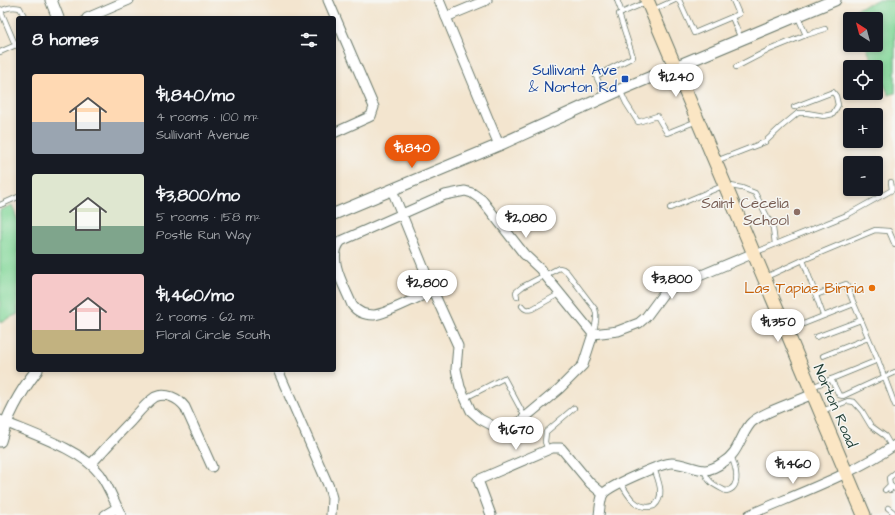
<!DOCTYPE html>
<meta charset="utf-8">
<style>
body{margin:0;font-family:"Architects Daughter",sans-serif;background:#20242c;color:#f1f3f6;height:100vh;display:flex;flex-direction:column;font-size:15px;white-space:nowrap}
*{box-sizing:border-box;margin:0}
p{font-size:13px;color:#9ea1a6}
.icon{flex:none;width:22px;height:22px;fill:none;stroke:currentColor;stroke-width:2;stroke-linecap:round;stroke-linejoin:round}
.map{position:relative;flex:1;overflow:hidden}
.panel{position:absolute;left:16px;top:16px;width:320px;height:356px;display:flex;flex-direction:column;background:#171b24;border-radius:4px;box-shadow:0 2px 6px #0003}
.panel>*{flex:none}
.needle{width:26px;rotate:324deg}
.buttons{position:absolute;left:843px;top:12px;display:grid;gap:8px}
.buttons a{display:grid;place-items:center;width:40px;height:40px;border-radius:4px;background:#171b24;box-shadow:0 2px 6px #0003;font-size:20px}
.price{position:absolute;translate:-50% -34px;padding:0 9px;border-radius:14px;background:#fff;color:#222;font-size:13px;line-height:26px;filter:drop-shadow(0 1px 2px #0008)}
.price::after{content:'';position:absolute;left:50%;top:24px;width:12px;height:9px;margin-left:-6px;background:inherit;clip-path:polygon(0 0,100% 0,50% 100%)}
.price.on{background:#ea580c;color:#fff}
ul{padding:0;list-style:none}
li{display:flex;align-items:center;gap:12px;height:100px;padding:0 16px}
li span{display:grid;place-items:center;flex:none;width:112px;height:80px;border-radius:4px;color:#555}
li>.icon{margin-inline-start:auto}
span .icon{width:48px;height:48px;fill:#fffc;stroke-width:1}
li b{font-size:17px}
h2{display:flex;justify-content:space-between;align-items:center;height:48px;padding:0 16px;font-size:17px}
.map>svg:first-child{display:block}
.green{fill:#83d799;stroke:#518a66}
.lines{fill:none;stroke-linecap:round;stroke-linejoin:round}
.service-casing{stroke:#69786a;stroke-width:6}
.minor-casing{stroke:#69786a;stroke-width:11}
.tertiary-casing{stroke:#69786a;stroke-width:13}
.secondary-casing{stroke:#69786a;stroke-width:15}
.service{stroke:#fff;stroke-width:4.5}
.minor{stroke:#fff;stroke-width:9}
.tertiary{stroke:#fff;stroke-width:11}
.secondary{stroke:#fbe6c4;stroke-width:13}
.transit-dot{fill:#1a4fb4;stroke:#f6f6f2;stroke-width:1.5}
.education-dot{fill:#8d6e63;stroke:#f6f6f2;stroke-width:1.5}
.food-dot{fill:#e8710a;stroke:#f6f6f2;stroke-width:1.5}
.labels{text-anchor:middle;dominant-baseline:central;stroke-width:3;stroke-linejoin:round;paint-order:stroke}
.transit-label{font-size:15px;fill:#164399;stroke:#f6f6f2;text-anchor:end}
.education-label{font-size:15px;fill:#785e54;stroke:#f6f6f2;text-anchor:end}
.food-label{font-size:15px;fill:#c56008;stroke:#f6f6f2;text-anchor:end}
.street-label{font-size:15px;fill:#1f3d34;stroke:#f6f6f2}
</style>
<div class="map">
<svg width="895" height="515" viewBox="0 0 895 515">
<rect width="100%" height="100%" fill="#f6f6f2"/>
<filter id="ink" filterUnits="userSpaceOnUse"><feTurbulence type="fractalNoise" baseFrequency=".025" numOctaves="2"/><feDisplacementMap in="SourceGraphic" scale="8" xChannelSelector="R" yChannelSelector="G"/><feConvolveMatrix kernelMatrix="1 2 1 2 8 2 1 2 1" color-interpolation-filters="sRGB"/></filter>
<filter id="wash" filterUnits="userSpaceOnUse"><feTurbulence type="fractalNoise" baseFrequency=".012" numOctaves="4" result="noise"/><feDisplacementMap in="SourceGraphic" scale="16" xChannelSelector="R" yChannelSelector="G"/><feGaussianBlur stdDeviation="0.9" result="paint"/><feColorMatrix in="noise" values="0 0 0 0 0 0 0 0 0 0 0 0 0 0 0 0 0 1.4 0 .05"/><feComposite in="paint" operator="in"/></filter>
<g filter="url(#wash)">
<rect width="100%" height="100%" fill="#f3e5cf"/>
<g class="green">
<polygon points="877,0 895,0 895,93 889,95 865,45 876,45 876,19 853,19 850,12"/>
<polygon points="12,205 18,221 18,314 0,322 0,210"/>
</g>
</g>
<g filter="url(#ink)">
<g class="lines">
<defs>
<g id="service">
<polyline points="617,0 622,13"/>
<polyline points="679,0 694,33 739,14 733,0"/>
<polyline points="0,9 14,42 18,47"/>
<polyline points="653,10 675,0"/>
<path d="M0,11C7,8 12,6 20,8L25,18"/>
<polyline points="732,17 741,39"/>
<polyline points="798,17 806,35"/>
<polyline points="0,52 16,45"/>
<polyline points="736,67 769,50 806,35 825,29"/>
<polyline points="620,90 626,103 638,122 657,116 667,133 697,121"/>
<polyline points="605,96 596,76 633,57 619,14 647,2"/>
<polyline points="716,161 765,142 781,127 798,113 807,113 824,116 833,114 838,105 836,96 833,92 794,107"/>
<polyline points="0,205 18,197"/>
<polyline points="670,208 725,185 742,188 755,193 773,228 775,244"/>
<polyline points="754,253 847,215 892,190 891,182"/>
<polyline points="803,260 823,315"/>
<polyline points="766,277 803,260 875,230 889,231 895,245"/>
<polyline points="816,295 846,284 854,304"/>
<path d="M517,297L516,292L522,287L559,268L563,269L567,272L595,309C598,318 595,325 593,334"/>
<path d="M522,306C525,310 527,310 532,309L559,294"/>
<polyline points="788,330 854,304 878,360"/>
<polyline points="816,337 861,320"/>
<polyline points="823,356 868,338"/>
<polyline points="831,379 839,395 843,396 895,372"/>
<polyline points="812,387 878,360 895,405"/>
<polyline points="465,398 504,378 525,417"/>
<polyline points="822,411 848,401 854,402 862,411 871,426 885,436 892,448"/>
<polyline points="548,450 545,442 546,432 574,408"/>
<path d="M705,470C706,482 716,486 726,491C742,488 736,467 731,456"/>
<path d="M621,483C628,496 637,511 654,506C666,496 658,480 654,468"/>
<polyline points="885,490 890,485 889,478 895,473"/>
<polyline points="890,490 890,485 895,489"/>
<polyline points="888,508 893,512 894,515"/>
</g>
<g id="minor">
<polyline points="328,0 374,107 371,116 367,118 334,133"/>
<polyline points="439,0 499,145"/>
<polyline points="446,17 487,0"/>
<polyline points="87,18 129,0"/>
<path d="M392,190L433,291L458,346L456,369L460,387L471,411L480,419L499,429L509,428L516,425L559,389L583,365L593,334L540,269L524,254L482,200L472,193L465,191L445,195L341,241C326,258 345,287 352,305C357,312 365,315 374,315C387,314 419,296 433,291"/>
<polyline points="593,334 618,331 639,323 646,317 666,290 754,253"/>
<polyline points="278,370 329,487 332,498 331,515"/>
<path d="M0,420C29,433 81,449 100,474C109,487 114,501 121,515"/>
<path d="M91,464C104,450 117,435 131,421C138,413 146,403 155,397C166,392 178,398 185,407L212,467"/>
<polyline points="105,515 117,508"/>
<polyline points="491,515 478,480 552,448 561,448 590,483 603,494"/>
<path d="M599,515C600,509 600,500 603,494C609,486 662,463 672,463C683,463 696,470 705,470C710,470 718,466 722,463C739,453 739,438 750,424C759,413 798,401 813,394"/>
<path d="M749,515C797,494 851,475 895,445"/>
</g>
<g id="tertiary">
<polyline points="51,0 58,18"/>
<polyline points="334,214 499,145 620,90 835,0"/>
<path d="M0,441C7,415 21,391 37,370"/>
</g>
<polyline id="secondary" points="647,0 864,515"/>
</defs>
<use href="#service" class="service-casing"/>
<use href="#minor" class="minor-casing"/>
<use href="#tertiary" class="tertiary-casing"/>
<use href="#secondary" class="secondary-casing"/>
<use href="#service" class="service"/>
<use href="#minor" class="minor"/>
<use href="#tertiary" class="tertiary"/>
<use href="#secondary" class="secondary"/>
</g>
</g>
<rect class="transit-dot" x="621" y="75" width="8" height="8" rx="2"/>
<circle class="education-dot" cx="797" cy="212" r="4"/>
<circle class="food-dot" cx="872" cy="288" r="4"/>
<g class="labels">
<g class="transit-label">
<text x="617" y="70">Sullivant Ave<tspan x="617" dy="17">&amp; Norton Rd</tspan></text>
</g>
<g class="education-label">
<text x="789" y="203">Saint Cecelia<tspan x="789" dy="17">School</tspan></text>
</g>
<g class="food-label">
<text x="864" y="288">Las Tapias Birria</text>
</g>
<g class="street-label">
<text transform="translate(835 406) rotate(67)">Norton Road</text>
</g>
</g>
</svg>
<div class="buttons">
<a><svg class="needle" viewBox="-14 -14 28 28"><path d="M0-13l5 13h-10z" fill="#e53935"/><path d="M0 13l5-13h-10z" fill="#9ea1a6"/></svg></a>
<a><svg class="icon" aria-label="locate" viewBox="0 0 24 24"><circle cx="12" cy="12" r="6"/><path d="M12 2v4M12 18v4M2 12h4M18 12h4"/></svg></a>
<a>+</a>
<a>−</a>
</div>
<b class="price" style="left:676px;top:98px">$1,240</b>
<b class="price on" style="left:412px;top:169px">$1,840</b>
<b class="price" style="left:526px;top:239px">$2,080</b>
<b class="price" style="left:672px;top:300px">$3,800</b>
<b class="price" style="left:427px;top:304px">$2,800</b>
<b class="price" style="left:778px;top:343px">$1,350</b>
<b class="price" style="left:516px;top:451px">$1,670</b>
<b class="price" style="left:793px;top:485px">$1,460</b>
<section class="panel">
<h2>8 homes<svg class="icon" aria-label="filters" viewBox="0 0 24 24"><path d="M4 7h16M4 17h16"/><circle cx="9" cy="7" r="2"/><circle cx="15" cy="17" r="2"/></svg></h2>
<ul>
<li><span style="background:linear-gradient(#ffd9b3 60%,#9aa5b1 0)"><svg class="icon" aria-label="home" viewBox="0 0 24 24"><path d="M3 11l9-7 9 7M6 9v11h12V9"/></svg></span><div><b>$1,840/mo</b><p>4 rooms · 100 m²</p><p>Sullivant Avenue</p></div></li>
<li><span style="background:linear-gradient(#dfe7d0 65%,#7fa58c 0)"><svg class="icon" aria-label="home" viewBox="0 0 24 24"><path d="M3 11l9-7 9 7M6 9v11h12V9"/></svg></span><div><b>$3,800/mo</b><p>5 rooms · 158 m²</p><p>Postle Run Way</p></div></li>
<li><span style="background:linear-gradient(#f6c9c9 70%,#c2b280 0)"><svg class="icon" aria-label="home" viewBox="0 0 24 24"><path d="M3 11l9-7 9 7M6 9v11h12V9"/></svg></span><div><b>$1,460/mo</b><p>2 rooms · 62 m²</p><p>Floral Circle South</p></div></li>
</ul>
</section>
</div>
